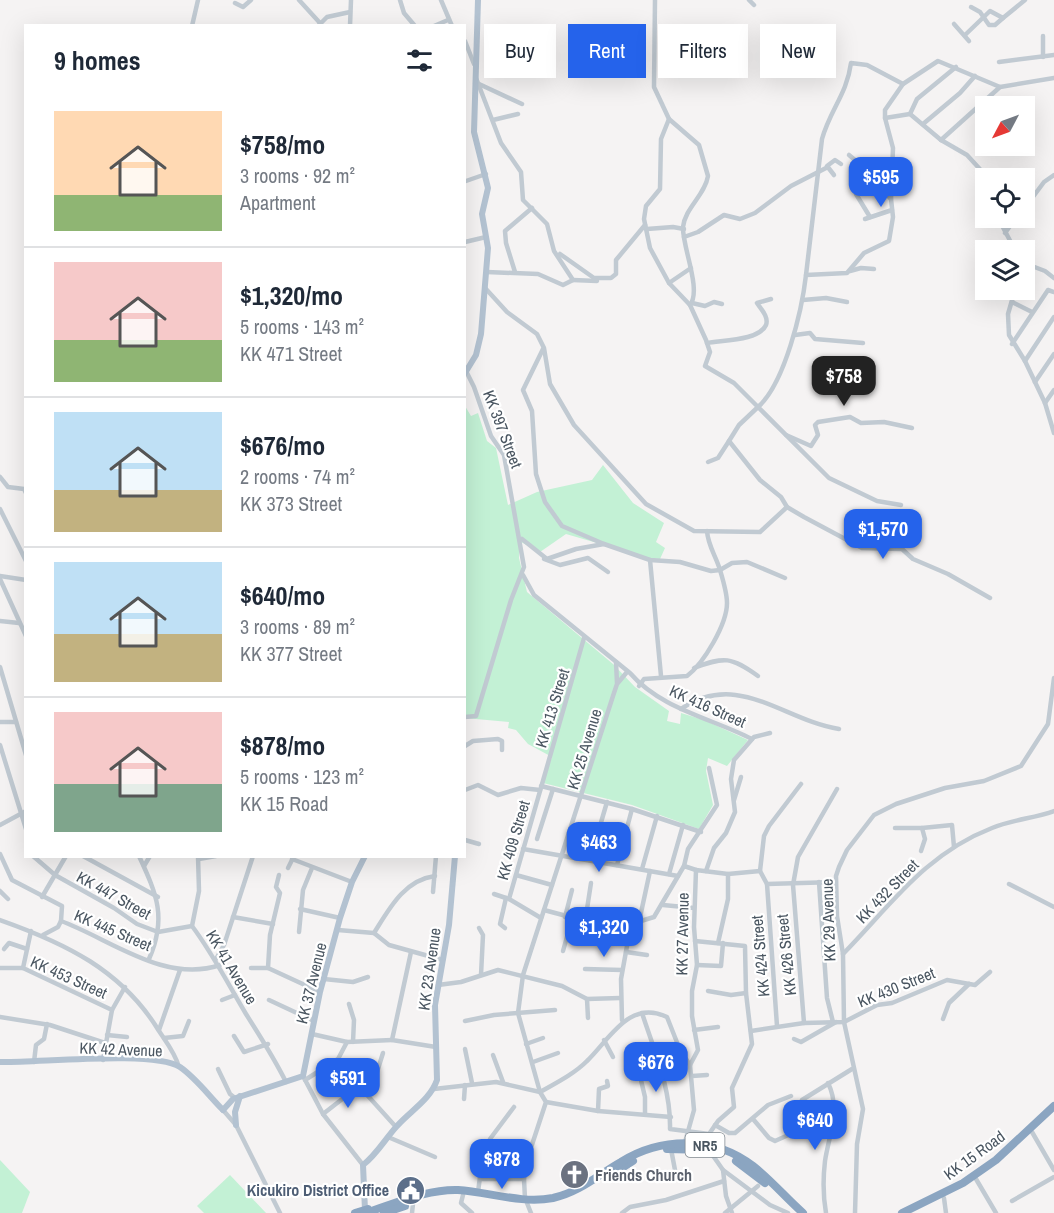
<!DOCTYPE html>
<meta charset="utf-8">
<style>
body{margin:0;font-family:"Archivo Narrow",sans-serif;background:#f2f2f3;color:#1f2937;height:100vh;display:flex;flex-direction:column;font-size:22px;white-space:nowrap}
*{box-sizing:border-box;margin:0}
p{font-size:20px;color:#747a83}
.icon{flex:none;width:33px;height:33px;fill:none;stroke:currentColor;stroke-width:2;stroke-linecap:round;stroke-linejoin:round}
.map{position:relative;flex:1;overflow:hidden}
.panel{position:absolute;left:24px;top:24px;width:442px;height:834px;display:flex;flex-direction:column;background:#fff;border-radius:0px;box-shadow:0 6px 24px #0002}
.panel>*{flex:none}
.guide{position:absolute;left:484px;top:24px;width:478px;height:54px;display:flex;gap:12px}
.needle{width:39px;rotate:229deg}
.buttons{position:absolute;left:975px;top:96px;display:grid;gap:12px}
.buttons a{display:grid;place-items:center;width:60px;height:60px;border-radius:0px;background:#fff;box-shadow:0 6px 24px #0002;font-size:30px}
.price{position:absolute;translate:-50% -51px;padding:0 14px;border-radius:12px;background:#2563eb;color:#fff;font-size:20px;line-height:39px;filter:drop-shadow(0 2px 3px #0008)}
.price::after{content:'';position:absolute;left:50%;top:36px;width:18px;height:14px;margin-left:-9px;background:inherit;clip-path:polygon(0 0,100% 0,50% 100%)}
.price.active{background:#222;color:#fff}
ul{padding:0;list-style:none}
li{display:flex;align-items:center;gap:18px;height:150px;padding:0 30px}
li+li{border-top:2px solid #e0e1e3}
li span{display:grid;place-items:center;flex:none;width:168px;height:120px;border-radius:0px;color:#555}
li>.icon{margin-inline-start:auto}
span .icon{width:72px;height:72px;fill:#fffc;stroke-width:1}
li b{font-size:26px}
h2{display:flex;justify-content:space-between;align-items:center;height:72px;padding:0 30px;font-size:26px}
.pill{padding:0 21px;border-radius:0px;background:#fff;box-shadow:0 6px 24px #0002;font-size:21px;line-height:54px}
.pill.active{background:#2563eb;color:#fff}
.map>svg:first-child{display:block}
.green{fill:#c3f1d5}
.lines{fill:none;stroke-linecap:round;stroke-linejoin:round}
.minor{stroke:#c1cad2;stroke-width:4.5}
.major{stroke:#b3c2d1;stroke-width:6}
.highway{stroke:#8ba5c1;stroke-width:8}
.labels{text-anchor:middle;dominant-baseline:central;stroke-width:4.5;stroke-linejoin:round;paint-order:stroke}
.shield{fill:#fff;stroke:#808990;stroke-width:1.5}
.shield-label{font-size:15px;font-weight:bold;fill:#4a5661}
.street-label{font-size:16px;fill:#4a5661;stroke:#fff}
.worship-label{font-size:16px;font-weight:bold;fill:#5b616d;stroke:#fff;text-anchor:start}
.service-label{font-size:16px;font-weight:bold;fill:#4e5e75;stroke:#fff;text-anchor:end}
</style>
<div class="map">
<svg width="1054" height="1213" viewBox="0 0 1054 1213">
<rect width="100%" height="100%" fill="#f5f3f3"/>
<g class="green">
<polygon points="465,406 471,416 478,413 487,441 496,448 508,505 537,492 592,480 603,465 633,503 664,523 656,542 665,548 660,559 649,558 566,534 540,552 519,541 519,558 527,592 613,664 635,687 669,711 667,721 680,724 681,713 704,720 748,740 727,766 708,758 706,771 713,805 699,829 632,805 543,783 552,757 528,744 516,730 508,728 509,722 465,718"/>
<polygon points="0,1160 30,1192 22,1213 0,1213"/>
<polygon points="230,1175 266,1213 204,1213 197,1206"/>
</g>
<g class="lines">
<g class="minor">
<polyline points="299,0 320,23"/>
<polyline points="400,0 404,13 415,26"/>
<polyline points="441,0 452,26"/>
<polyline points="655,0 654,87 669,119 661,139 660,189 646,206 644,219 650,248 669,283 690,305 706,340 710,352 705,366 734,383 758,407 739,425 729,441 760,480 781,497 787,507 804,517 862,548 902,549 913,559 948,574 990,598"/>
<polyline points="749,0 754,5"/>
<polyline points="235,3 243,7 251,0"/>
<polyline points="971,7 980,12 989,25 995,25 1003,18"/>
<polyline points="954,24 969,41"/>
<polyline points="192,26 198,0"/>
<polyline points="318,26 327,17 350,12"/>
<polyline points="350,26 351,0"/>
<polyline points="434,26 448,20"/>
<polyline points="965,35 990,11 1003,18 1025,0"/>
<polyline points="1043,36 1043,57"/>
<polyline points="465,41 474,64"/>
<polyline points="999,62 1054,55"/>
<polyline points="476,78 501,143 521,172 523,200 547,224 554,251 573,280 563,285 538,274 487,272"/>
<polyline points="479,84 522,104"/>
<polyline points="910,114 917,99 956,67"/>
<polyline points="885,118 910,114 941,140"/>
<path d="M669,119L699,145L708,176C705,195 685,208 683,227C682,246 702,290 690,305"/>
<polyline points="493,120 518,114"/>
<polyline points="923,124 960,93 975,76"/>
<polyline points="849,155 874,176"/>
<polyline points="834,175 827,166 835,160 841,164"/>
<polyline points="873,178 886,167 892,171"/>
<polyline points="988,178 967,155 941,140 1000,87 1054,78"/>
<polyline points="466,181 486,174"/>
<polyline points="1024,209 1044,182 1054,175"/>
<polyline points="870,217 856,194 873,181 891,199"/>
<polyline points="998,218 1015,250"/>
<polyline points="865,219 892,210"/>
<polyline points="647,229 673,227 684,229"/>
<polyline points="1005,233 1016,218"/>
<polyline points="684,237 698,232 724,215 740,219 755,213 791,186 826,168"/>
<polyline points="465,242 486,237"/>
<polyline points="560,254 594,278 611,278 616,274 616,260 645,225"/>
<polyline points="1024,263 1045,271 1054,278"/>
<polyline points="850,271 861,268 874,269"/>
<polyline points="515,272 506,243 505,231 532,208"/>
<path d="M806,275L822,139C830,110 847,94 851,63L867,65L903,84"/>
<polyline points="573,280 597,281"/>
<polyline points="669,283 691,268"/>
<polyline points="486,289 507,312 537,334 544,348 550,384 574,425 646,504 694,531 760,532 787,507"/>
<polyline points="1015,290 1008,314 1009,335 1025,361 1045,403 1054,433"/>
<polyline points="803,300 826,298 847,302"/>
<polyline points="1012,302 1032,312"/>
<polyline points="692,303 705,306 714,302 722,304"/>
<polyline points="795,335 810,333 815,339 863,343"/>
<path d="M707,343C721,340 759,341 766,325C769,317 761,309 757,303L771,299"/>
<polyline points="1012,344 1048,290 1054,292"/>
<polyline points="543,349 523,390 532,411 536,474 545,502 562,526 604,544"/>
<polyline points="1025,361 1054,317"/>
<polyline points="1035,382 1054,354"/>
<polyline points="1045,403 1054,390"/>
<polyline points="786,435 811,446 818,435 815,425 818,422 850,417 861,423 884,422 912,428"/>
<polyline points="708,462 718,458 729,441"/>
<polyline points="0,477 8,487 24,489 26,493"/>
<path d="M901,505L877,501L829,478L758,407C785,383 802,310 806,275L847,273L864,253L889,241L893,217L891,199L893,148L885,118V110L903,84L938,61L1000,87"/>
<polyline points="0,509 26,561"/>
<polyline points="522,539 547,559 576,549 604,544 650,560 680,562 711,571 720,570 732,563 747,562 785,578"/>
<polyline points="544,559 560,565 588,558 608,572"/>
<polyline points="650,560 661,676"/>
<path d="M523,575L534,595L630,673C661,709 711,718 752,739"/>
<polyline points="0,576 26,580"/>
<polyline points="0,579 26,636"/>
<polyline points="0,621 19,623"/>
<polyline points="616,662 617,683"/>
<polyline points="0,667 26,755"/>
<path d="M694,668C725,656 731,657 758,676"/>
<path d="M639,686L644,679L687,676C704,663 727,624 727,603C727,593 723,580 720,570C716,556 708,546 707,531"/>
<path d="M681,709C738,670 783,720 839,729"/>
<polyline points="465,717 476,716 511,600 524,567 504,455 491,436 474,387 466,371"/>
<polyline points="0,722 16,722"/>
<polyline points="0,745 26,829"/>
<polyline points="465,746 473,741 498,739 502,741 502,750"/>
<polyline points="541,786 632,809 701,832"/>
<polyline points="465,790 478,785 498,795 521,788 540,790"/>
<polyline points="734,800 741,777"/>
<polyline points="0,825 26,811"/>
<polyline points="895,828 922,828"/>
<polyline points="537,839 553,789"/>
<polyline points="465,840 479,844"/>
<polyline points="523,849 678,876"/>
<polyline points="921,851 925,839 922,828 952,825 954,847"/>
<path d="M0,854L12,880L62,906L61,921C110,939 165,984 220,965"/>
<polyline points="33,856 55,875 114,908 137,924 158,932 192,926"/>
<polyline points="83,856 158,897"/>
<path d="M139,856C157,895 167,918 149,959"/>
<path d="M198,856L199,891L192,926C213,954 228,984 246,1014C261,1038 273,1056 286,1082"/>
<polyline points="199,859 216,856"/>
<polyline points="292,859 352,882"/>
<polyline points="590,860 607,802"/>
<polyline points="617,865 632,809"/>
<polyline points="144,866 150,856"/>
<polyline points="684,866 688,849 717,805 709,768"/>
<polyline points="288,868 294,856"/>
<polyline points="642,869 657,816"/>
<polyline points="706,871 714,848 726,833 735,812 731,779 734,760 754,737 770,733"/>
<polyline points="760,871 764,836 769,826 801,784"/>
<polyline points="669,874 683,825"/>
<polyline points="279,875 276,887 280,893 270,935 268,968 320,992"/>
<polyline points="516,875 552,885"/>
<polyline points="819,882 827,998 833,1022"/>
<polyline points="767,884 777,1026"/>
<polyline points="1009,884 1054,907"/>
<polyline points="0,891 8,899"/>
<polyline points="433,892 436,856"/>
<polyline points="494,894 506,898"/>
<polyline points="42,897 66,856"/>
<polyline points="663,905 694,908"/>
<polyline points="300,909 340,918"/>
<polyline points="544,910 600,925 631,924"/>
<polyline points="233,917 273,924"/>
<polyline points="565,917 572,890"/>
<polyline points="541,918 509,899 584,638"/>
<path d="M0,920C65,943 122,970 159,1031C167,1043 175,1053 179,1067"/>
<polyline points="585,922 591,883"/>
<polyline points="639,922 650,871"/>
<polyline points="479,928 483,935 481,975"/>
<polyline points="505,928 500,924 506,898"/>
<path d="M338,930L374,933C389,909 404,880 435,876"/>
<polyline points="299,932 303,890 312,868"/>
<polyline points="374,933 389,945 443,960"/>
<polyline points="43,935 58,927 61,921"/>
<polyline points="718,943 728,899 728,874"/>
<polyline points="4,949 9,943 27,949"/>
<polyline points="563,951 572,919"/>
<polyline points="411,952 392,1040 436,1047"/>
<polyline points="626,952 647,955"/>
<path d="M843,954C891,905 925,854 992,828C1012,820 1034,818 1054,811"/>
<polyline points="216,959 224,945 253,856"/>
<polyline points="697,965 721,966 723,943"/>
<polyline points="0,968 23,968 112,1010 103,1060"/>
<polyline points="23,968 31,931"/>
<polyline points="251,968 268,968"/>
<polyline points="585,969 622,970"/>
<polyline points="324,979 353,982 368,977"/>
<polyline points="438,985 461,982 498,970 562,986 587,999 620,998"/>
<polyline points="708,991 731,995 746,993"/>
<polyline points="587,999 588,1018"/>
<polyline points="222,1000 235,995"/>
<polyline points="269,1000 314,1021"/>
<polyline points="349,1004 354,1020 353,1042"/>
<polyline points="112,1010 125,987"/>
<path d="M642,1013C654,1050 671,1088 670,1129L709,1134L718,1121L734,1107L732,1088L752,1044L746,993L745,946L695,941"/>
<polyline points="0,1017 50,1025 105,1043"/>
<polyline points="943,1019 949,1003 969,984"/>
<polyline points="622,1020 621,979 631,924 654,917 684,866 696,870"/>
<polyline points="465,1021 494,1015 555,1010"/>
<polyline points="804,1023 793,885 798,857 837,789"/>
<polyline points="159,1030 180,970"/>
<polyline points="694,1030 718,1027"/>
<polyline points="751,1031 804,1023 844,1022 877,1005 892,1003 947,980 975,985 990,972"/>
<polyline points="312,1034 347,1042 392,1040"/>
<polyline points="107,1035 127,1037"/>
<polyline points="234,1036 244,1052 268,1044"/>
<polyline points="164,1038 183,1036 189,1021"/>
<polyline points="794,1039 801,1042 836,1022"/>
<polyline points="604,1040 613,1057"/>
<polyline points="526,1044 543,1038"/>
<polyline points="465,1049 472,1083"/>
<polyline points="493,1055 503,1082"/>
<polyline points="34,1062 36,1045 44,1039 47,1024"/>
<polyline points="533,1062 558,1053"/>
<polyline points="218,1069 230,1094 235,1098"/>
<polyline points="303,1076 323,1114 363,1165"/>
<polyline points="640,1076 645,1097 645,1114"/>
<polyline points="692,1076 707,1075"/>
<polyline points="305,1080 338,1059 347,1042"/>
<polyline points="359,1086 396,1127"/>
<path d="M434,1089L496,1082L540,1092C556,1083 574,1074 587,1061C610,1039 629,999 667,1017L680,1050L690,1065"/>
<polyline points="464,1099 465,1085"/>
<polyline points="802,1100 852,1069"/>
<polyline points="546,1102 598,1111 671,1117"/>
<polyline points="223,1110 236,1125 280,1213"/>
<polyline points="598,1111 599,1089 608,1086 607,1081"/>
<polyline points="323,1114 377,1072 383,1053"/>
<polyline points="753,1119 769,1138 775,1141 795,1132"/>
<polyline points="715,1125 729,1133 735,1133 768,1105 791,1096"/>
<polyline points="1032,1132 1054,1170"/>
<polyline points="388,1137 435,1157"/>
<polyline points="685,1142 694,1110 690,1065 698,1050 692,1016 692,991 697,965 694,927 696,870 728,874 760,871 767,884 836,882"/>
<polyline points="671,1149 675,1170"/>
<polyline points="709,1150 723,1170 726,1196 732,1213"/>
<polyline points="486,1160 490,1139 514,1107"/>
<polyline points="507,1161 509,1149"/>
<polyline points="723,1170 770,1205 788,1213"/>
<polyline points="481,1179 524,1179"/>
<polyline points="976,1179 996,1213"/>
<polyline points="478,1192 482,1162 526,1163"/>
<polyline points="463,1195 461,1203 472,1213"/>
<polyline points="944,1198 946,1213"/>
<polyline points="525,1199 524,1179 526,1163 546,1102 540,1092 518,1013 523,975 613,696 617,684 627,672"/>
<polyline points="1012,1201 1054,1177"/>
<polyline points="527,1203 531,1213"/>
<polyline points="412,1213 413,1204"/>
<polyline points="622,1213 630,1207 666,1200 724,1181"/>
<polyline points="725,1213 758,1186"/>
<path d="M826,1213C823,1196 823,1178 825,1161C829,1135 841,1109 828,1083"/>
<polyline points="855,1213 857,1144 863,1109 844,1022 843,954 837,916 836,876 839,867 847,850 874,815 896,804 945,788 984,781 1021,766 1048,724 1054,678"/>
</g>
<g class="major">
<polyline points="465,373 476,355 481,334 488,248 482,214 488,188 474,132 478,0"/>
<path d="M0,1062C37,1063 154,1050 180,1067C196,1078 209,1096 223,1110"/>
<polyline points="223,1110 233,1099 303,1076 320,992 340,918 352,882 365,856"/>
<polyline points="236,1125 235,1112 240,1096"/>
<path d="M365,1210L363,1165C377,1154 385,1139 397,1126C410,1111 430,1100 437,1080L435,1005L449,925L455,856"/>
</g>
<g class="highway">
<polyline points="667,1149 708,1150"/>
<polyline points="736,1161 765,1183"/>
<polyline points="608,1177 633,1161"/>
<polyline points="355,1213 368,1209"/>
<path d="M365,1213C394,1204 427,1189 458,1190C489,1192 521,1204 553,1198C580,1192 598,1175 621,1162C661,1137 715,1136 753,1166C771,1180 786,1198 803,1213"/>
<polyline points="384,1213 405,1206"/>
<polyline points="902,1213 963,1183 996,1160 1054,1106"/>
</g>
</g>
<defs>
<symbol id="church-disc" viewBox="-11 -11 22 22"><circle r="9.5" fill="#6b7280" stroke="#fff"/><path d="M-1.2-6h2.4v3.5h3.3v2.4h-3.3V6h-2.4V-.1h-3.3v-2.4h3.3Z" fill="#fff"/></symbol>
<symbol id="civic-disc" viewBox="-11 -11 22 22"><circle r="9.5" fill="#5c6f8a" stroke="#fff"/><path d="M-.6-6.5H3V-4.5H.6V-3L4-1V1h2V6H-6V1h2V-1L-.6-3ZM-1.2 2.5V6h2.4V2.5Z" fill="#fff"/></symbol>
</defs>
<g fill-rule="evenodd">
<use href="#church-disc" x="558" y="1158" width="33" height="33"/>
<use href="#civic-disc" x="394" y="1174" width="33" height="33"/>
</g>
<g class="labels">
<rect class="shield" x="685.5" y="1133" width="39" height="24" rx="4.5"/>
<g class="shield-label">
<text x="705" y="1145">NR5</text>
</g>
<g class="street-label">
<text transform="translate(503 429) rotate(69)">KK 397 Street</text>
<text transform="translate(708 706) rotate(24)">KK 416 Street</text>
<text transform="translate(552 708) rotate(-73)">KK 413 Street</text>
<text transform="translate(584 749) rotate(-73)">KK 25 Avenue</text>
<text transform="translate(513 840) rotate(-74)">KK 409 Street</text>
<text transform="translate(887 891) rotate(-46)">KK 432 Street</text>
<text transform="translate(114 895) rotate(29)">KK 447 Street</text>
<text transform="translate(828 920) rotate(-92)">KK 29 Avenue</text>
<text transform="translate(113 930) rotate(23)">KK 445 Street</text>
<text transform="translate(682 934) rotate(-89)">KK 27 Avenue</text>
<text transform="translate(786 955) rotate(-96)">KK 426 Street</text>
<text transform="translate(760 956) rotate(-95)">KK 424 Street</text>
<text transform="translate(232 967) rotate(59)">KK 41 Avenue</text>
<text transform="translate(429 969) rotate(-82)">KK 23 Avenue</text>
<text transform="translate(69 977) rotate(24)">KK 453 Street</text>
<text transform="translate(311 983) rotate(-76)">KK 37 Avenue</text>
<text transform="translate(896 987) rotate(-22)">KK 430 Street</text>
<text transform="translate(121 1049) rotate(2)">KK 42 Avenue</text>
<text transform="translate(974 1155) rotate(-36)">KK 15 Road</text>
</g>
<g class="worship-label">
<text x="595" y="1175">Friends Church</text>
</g>
<g class="service-label">
<text x="389" y="1190">Kicukiro District Office</text>
</g>
</g>
</svg>
<div class="buttons">
<a><svg class="needle" viewBox="-14 -14 28 28"><path d="M0-13l5 13h-10z" fill="#e53935"/><path d="M0 13l5-13h-10z" fill="#747a83"/></svg></a>
<a><svg class="icon" aria-label="locate" viewBox="0 0 24 24"><circle cx="12" cy="12" r="6"/><path d="M12 2v4M12 18v4M2 12h4M18 12h4"/></svg></a>
<a><svg class="icon" aria-label="layers" viewBox="0 0 24 24"><path d="M12 4l9 5-9 5-9-5zM3 14l9 5 9-5"/></svg></a>
</div>
<b class="price" style="left:881px;top:208px">$595</b>
<b class="price active" style="left:844px;top:407px">$758</b>
<b class="price" style="left:883px;top:560px">$1,570</b>
<b class="price" style="left:599px;top:873px">$463</b>
<b class="price" style="left:604px;top:958px">$1,320</b>
<b class="price" style="left:656px;top:1093px">$676</b>
<b class="price" style="left:348px;top:1109px">$591</b>
<b class="price" style="left:815px;top:1151px">$640</b>
<b class="price" style="left:502px;top:1190px">$878</b>
<div class="guide">
<a class="pill">Buy</a>
<a class="pill active">Rent</a>
<a class="pill">Filters</a>
<a class="pill">New</a>
</div>
<section class="panel">
<h2>9 homes<svg class="icon" aria-label="filters" viewBox="0 0 24 24"><path d="M4 7h16M4 17h16"/><circle cx="9" cy="7" r="2"/><circle cx="15" cy="17" r="2"/></svg></h2>
<ul>
<li><span style="background:linear-gradient(#ffd9b3 70%,#8fb573 0)"><svg class="icon" aria-label="home" viewBox="0 0 24 24"><path d="M3 11l9-7 9 7M6 9v11h12V9"/></svg></span><div><b>$758/mo</b><p>3 rooms · 92 m²</p><p>Apartment</p></div></li>
<li><span style="background:linear-gradient(#f6c9c9 65%,#8fb573 0)"><svg class="icon" aria-label="home" viewBox="0 0 24 24"><path d="M3 11l9-7 9 7M6 9v11h12V9"/></svg></span><div><b>$1,320/mo</b><p>5 rooms · 143 m²</p><p>KK 471 Street</p></div></li>
<li><span style="background:linear-gradient(#bfe0f5 65%,#c2b280 0)"><svg class="icon" aria-label="home" viewBox="0 0 24 24"><path d="M3 11l9-7 9 7M6 9v11h12V9"/></svg></span><div><b>$676/mo</b><p>2 rooms · 74 m²</p><p>KK 373 Street</p></div></li>
<li><span style="background:linear-gradient(#bfe0f5 60%,#c2b280 0)"><svg class="icon" aria-label="home" viewBox="0 0 24 24"><path d="M3 11l9-7 9 7M6 9v11h12V9"/></svg></span><div><b>$640/mo</b><p>3 rooms · 89 m²</p><p>KK 377 Street</p></div></li>
<li><span style="background:linear-gradient(#f6c9c9 60%,#7fa58c 0)"><svg class="icon" aria-label="home" viewBox="0 0 24 24"><path d="M3 11l9-7 9 7M6 9v11h12V9"/></svg></span><div><b>$878/mo</b><p>5 rooms · 123 m²</p><p>KK 15 Road</p></div></li>
</ul>
</section>
</div>
